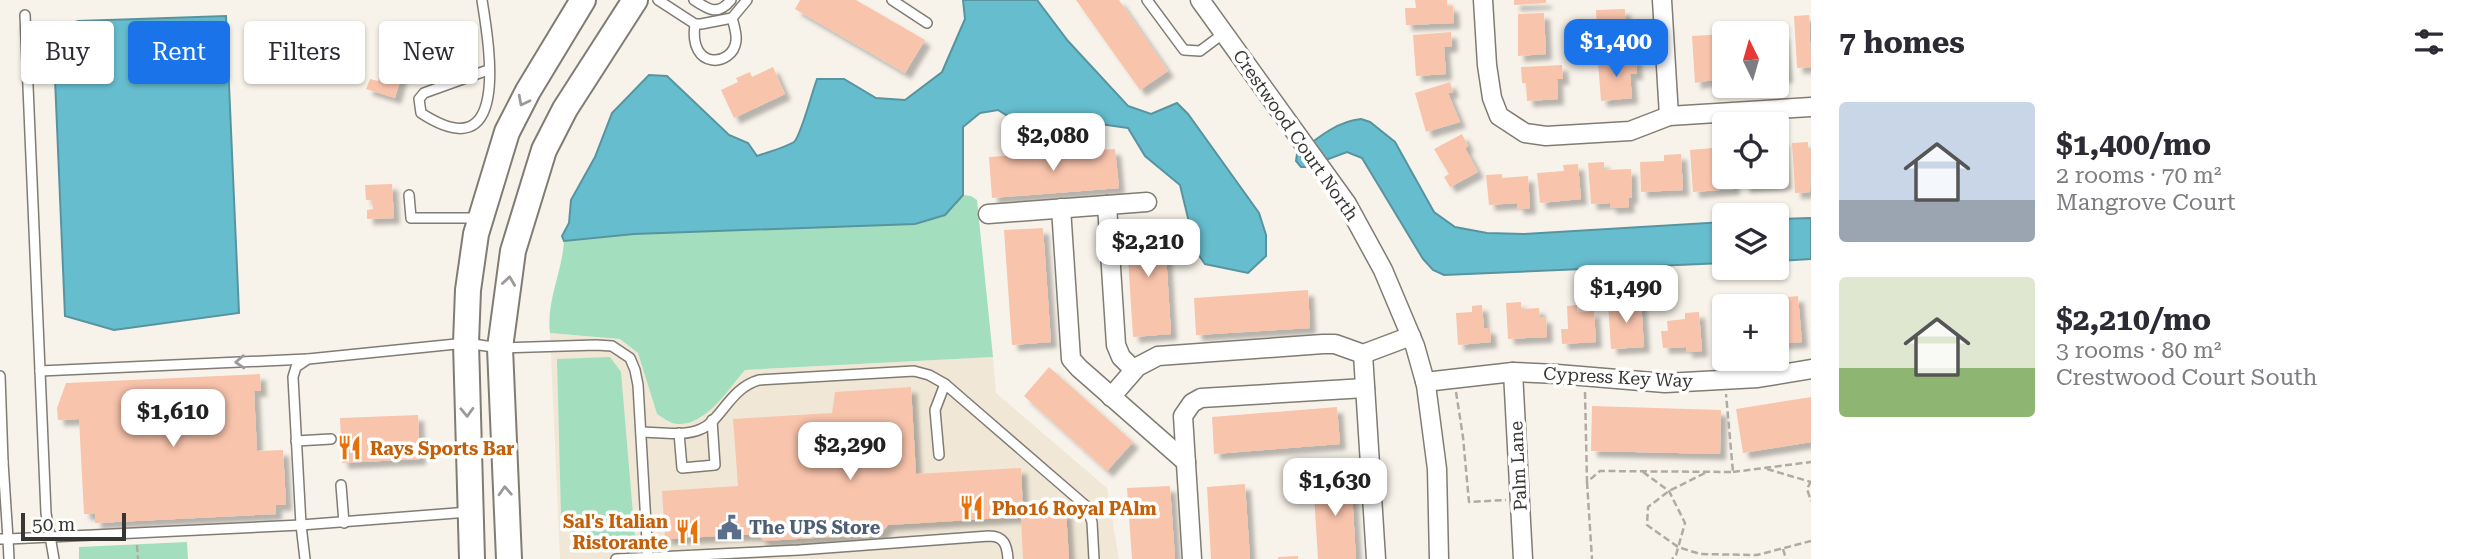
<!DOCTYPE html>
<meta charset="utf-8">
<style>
body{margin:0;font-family:"Roboto Serif",serif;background:#f7f7f7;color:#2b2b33;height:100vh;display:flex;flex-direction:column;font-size:26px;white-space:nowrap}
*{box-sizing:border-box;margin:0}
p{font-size:23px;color:#7c7c81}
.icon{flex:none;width:38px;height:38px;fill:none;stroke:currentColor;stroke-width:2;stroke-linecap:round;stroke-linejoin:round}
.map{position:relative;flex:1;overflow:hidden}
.details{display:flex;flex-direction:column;background:#fff;width:665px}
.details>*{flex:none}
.banner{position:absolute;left:21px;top:21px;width:665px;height:63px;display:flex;gap:14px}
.needle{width:46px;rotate:355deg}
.controls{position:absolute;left:1712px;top:21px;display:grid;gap:14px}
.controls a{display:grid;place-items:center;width:77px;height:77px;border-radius:7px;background:#fff;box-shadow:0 2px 5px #0004;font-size:35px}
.scale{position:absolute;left:21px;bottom:18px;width:105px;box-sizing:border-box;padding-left:7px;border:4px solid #383632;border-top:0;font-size:19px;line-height:24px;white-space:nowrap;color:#383632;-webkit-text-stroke:5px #fff;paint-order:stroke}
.price{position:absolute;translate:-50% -60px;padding:0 16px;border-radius:14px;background:#fff;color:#222;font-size:23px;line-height:46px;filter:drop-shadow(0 2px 4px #0008)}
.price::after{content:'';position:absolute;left:50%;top:42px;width:21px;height:16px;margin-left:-10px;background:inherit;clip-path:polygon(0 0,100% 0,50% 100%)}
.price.on{background:#1a73e8;color:#fff}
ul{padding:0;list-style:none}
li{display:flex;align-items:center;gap:21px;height:175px;padding:0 28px}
li span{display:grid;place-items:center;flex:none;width:196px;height:140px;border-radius:7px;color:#555}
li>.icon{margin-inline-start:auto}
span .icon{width:84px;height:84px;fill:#fffc;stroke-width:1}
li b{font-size:30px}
h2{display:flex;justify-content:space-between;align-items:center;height:84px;padding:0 28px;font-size:30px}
.pill{padding:0 24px;border-radius:7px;background:#fff;box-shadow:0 2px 5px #0004;font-size:24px;line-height:63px}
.pill.on{background:#1a73e8;color:#fff}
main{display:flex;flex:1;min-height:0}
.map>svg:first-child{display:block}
.built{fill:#f0e7d7}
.green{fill:#a3dfbe}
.water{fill:#66bdce;stroke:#58949f;stroke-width:2}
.building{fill:#f9c4ac;filter:url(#shadow)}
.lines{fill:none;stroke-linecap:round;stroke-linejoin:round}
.service-casing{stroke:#807c74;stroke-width:12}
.minor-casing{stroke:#807c74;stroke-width:21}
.secondary-casing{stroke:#807c74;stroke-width:28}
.path{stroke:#afaba4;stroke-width:2.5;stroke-dasharray:7 3.5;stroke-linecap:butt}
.service{stroke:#fff;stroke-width:9}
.minor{stroke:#fff;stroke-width:18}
.secondary{stroke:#fff;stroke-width:24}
.oneway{stroke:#9c9a98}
.labels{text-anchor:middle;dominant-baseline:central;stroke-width:7;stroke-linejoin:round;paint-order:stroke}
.street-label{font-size:18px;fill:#383632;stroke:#fff}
.food-label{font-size:18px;font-weight:bold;fill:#c56008;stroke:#fff;text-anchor:start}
.service-label{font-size:18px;font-weight:bold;fill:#4e5e75;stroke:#fff;text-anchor:start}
</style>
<main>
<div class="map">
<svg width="1811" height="559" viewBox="0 0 1811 559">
<defs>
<filter id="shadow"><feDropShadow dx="6" dy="6" stdDeviation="2" flood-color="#0004"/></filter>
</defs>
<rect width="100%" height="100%" fill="#f8f3ea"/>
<polygon class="built" points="550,333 620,339 639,353 657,414 670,423 681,423 701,418 745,370 993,357 996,393 1107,488 1119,559 560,559"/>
<g class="green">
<path d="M963,195L971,196L977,200L993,357L745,370C728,389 703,431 672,423C667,421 662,417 657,414L638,353L620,339L550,333C546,301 562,273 564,241L634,234L944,215Z"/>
<polygon points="610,357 621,372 635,538 626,544 579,548 561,515 557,359"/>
<polygon points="187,542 188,559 79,559 79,547"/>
</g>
<g class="water">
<path d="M963,0H1037L1068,41L1128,106L1151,114L1177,103L1188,114L1259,213L1266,235V256L1248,273L1205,264L1196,251L1180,185L1145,156L1128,128L1100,124L1030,130L998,110L980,113L963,127V195L945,215L915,224L634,234L564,241L562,236L569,223L571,200L595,157L612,113L649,75L667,76L729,135L748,143L757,156C768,152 784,148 794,142C801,136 812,92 817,79H844L876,98L905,100L942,72L965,19Z"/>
<polygon points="226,16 239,313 114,330 65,316 53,31 78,21"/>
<path d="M1361,119L1370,122L1395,142L1434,212L1455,227L1487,233L1524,234L1724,222V263L1444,275L1433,270L1423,259L1362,158L1347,152L1307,167H1301L1296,161L1297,154C1316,139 1337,121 1361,119Z"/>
<polygon points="1811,218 1811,259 1776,261 1776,219"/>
</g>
<g class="building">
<polygon points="800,0 856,0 925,40 905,73 795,9"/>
<polygon points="1076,0 1119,0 1168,71 1140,90"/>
<polygon points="1415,0 1447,0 1447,6 1453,6 1454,23 1406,25 1405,8 1416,8"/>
<polygon points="1514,0 1546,0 1546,3 1514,5"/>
<polygon points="1625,9 1626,34 1634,33 1635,49 1603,51 1601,27 1597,28 1596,10"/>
<polygon points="1544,13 1546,54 1518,56 1518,14"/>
<polygon points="1809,15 1811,67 1797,68 1794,16"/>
<polygon points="1451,32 1452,46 1444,47 1446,74 1416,76 1413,35"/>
<polygon points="1783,33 1787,77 1776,78 1776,34"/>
<polygon points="1724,34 1724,78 1695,83 1692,36"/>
<polygon points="1636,58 1637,74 1630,74 1632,98 1601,101 1598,61"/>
<polygon points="383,65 403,71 395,98 366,89 370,79 378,81"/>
<polygon points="1562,65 1563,79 1557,79 1558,99 1527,101 1526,83 1522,83 1521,67"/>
<polygon points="773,67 785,94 734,118 721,90 738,82 736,78 750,72 752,77"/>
<polygon points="1450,82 1453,92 1448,93 1460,122 1426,132 1415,93"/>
<polygon points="1462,134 1468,146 1465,148 1478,172 1450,187 1444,177 1449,174 1434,149"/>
<polygon points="1776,139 1783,139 1786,184 1744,187 1743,177 1776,177"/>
<polygon points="1808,142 1808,149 1811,149 1810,192 1795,193 1792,143"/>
<polygon points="1712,143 1724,143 1724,177 1733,177 1734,189 1693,192 1690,150 1712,148"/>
<polygon points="1115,149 1119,188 992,198 989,157"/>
<polygon points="1681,154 1683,190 1641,192 1640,162 1664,161 1664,155"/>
<polygon points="1604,162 1604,170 1631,169 1632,198 1628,198 1629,207 1610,208 1610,203 1591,204 1588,163"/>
<polygon points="1578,164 1581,199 1540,203 1537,173 1564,171 1563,165"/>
<polygon points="1502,174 1502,178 1528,176 1530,208 1518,209 1517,203 1489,205 1486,175"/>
<polygon points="392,184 394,218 367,219 367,210 373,209 372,200 366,200 365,185"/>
<polygon points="1164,222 1171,334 1133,337 1126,224"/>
<polygon points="1043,228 1051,342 1012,345 1004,230"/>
<polygon points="1308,290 1310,328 1196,335 1194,298"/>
<polygon points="1798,296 1802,342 1776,344 1776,306 1765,306 1764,299"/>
<polygon points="1641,301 1644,347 1611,349 1608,303"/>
<polygon points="1521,302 1521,309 1539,308 1540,318 1546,317 1547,337 1508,339 1506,303"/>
<polygon points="1482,305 1484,328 1490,328 1491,342 1458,345 1456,313 1472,312 1472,306"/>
<polygon points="1577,305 1577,312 1594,311 1596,342 1562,344 1561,329 1568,329 1567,306"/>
<polygon points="1724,305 1724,352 1717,352 1714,306"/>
<polygon points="1699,312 1702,351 1686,352 1686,347 1663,348 1661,331 1668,331 1667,321 1685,319 1685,313"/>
<polygon points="1049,367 1133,442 1107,471 1024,396"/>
<polygon points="260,374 261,391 254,391 257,451 283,450 286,505 276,505 276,514 95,523 95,514 84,514 79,419 58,420 57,408 66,383"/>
<polygon points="911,387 916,474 1021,468 1023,510 1028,510 1028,513 1066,511 1069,559 1023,559 1021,517 888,525 880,534 764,541 758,535 740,535 665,539 662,491 738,486 733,419 832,413 835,392"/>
<polygon points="1811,397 1811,442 1743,453 1736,409"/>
<polygon points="1592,406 1721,410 1720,454 1591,451"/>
<polygon points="1337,407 1340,444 1214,454 1212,417"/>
<polygon points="418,415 420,459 342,463 340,418"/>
<polygon points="1351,476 1356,559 1318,559 1313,478"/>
<polygon points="1245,484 1250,559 1211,559 1207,487"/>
<polygon points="1170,486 1175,559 1132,559 1127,488"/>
<polygon points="1298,556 1298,559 1278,559 1278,557"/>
</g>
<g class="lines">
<defs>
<g id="service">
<path d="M482,0C490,50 510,171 421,113L419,99L424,93L488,70"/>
<polyline points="658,0 695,24 701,24 732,18 747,0"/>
<path d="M694,0C709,10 718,16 731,0"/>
<polyline points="892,0 927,23"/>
<polyline points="1147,0 1184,50 1200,51 1224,33"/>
<polyline points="25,15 46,513 54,559"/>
<path d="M695,24C688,71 733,67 736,41C737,34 734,25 732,18"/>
<polyline points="409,195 411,218 479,218"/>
<polyline points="40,371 307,359"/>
<polyline points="0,376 3,462"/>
<path d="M641,432C659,432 684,437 701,429C721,421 730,388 759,380L914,371L929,375L945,384L1086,506L1092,522L1094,559"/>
<polyline points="679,433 682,468 715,465 712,420"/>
<polyline points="296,441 331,439"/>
<polyline points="939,455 935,410 945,384"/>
<polyline points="0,462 3,462 8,539 301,525 469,512"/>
<polyline points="341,485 344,523"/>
<polyline points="0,539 8,539 9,559"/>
<polyline points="305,559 301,525 293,377 296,367 308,359 466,343 500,348 596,345 612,346 630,358 635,370 638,385 648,559"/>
<path d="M616,559L799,550L989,536C1004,536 1007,545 1008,559"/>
</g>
<g id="minor">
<polyline points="1200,0 1347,204 1383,270 1415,346 1426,385 1437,469 1439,559"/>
<polyline points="1483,0 1487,65 1492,98 1499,116 1525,133 1546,136 1630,131 1669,116 1811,107"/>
<polyline points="1662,0 1669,116"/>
<polyline points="1107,205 1116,345 1121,357 1134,370"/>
<polyline points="1061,208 1071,359 1079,368 1186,462"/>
<polyline points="988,214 1147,202"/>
<polyline points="1363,354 1376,559"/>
<polyline points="1513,372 1523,559"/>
<polyline points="1425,382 1513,372 1557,374 1665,383 1758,378 1811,369"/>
<polyline points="1111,397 1137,367 1158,356 1323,344 1335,344 1363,354 1411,336"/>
<polyline points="1192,559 1183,416 1192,403 1201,398 1365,388"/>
</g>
<g id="secondary">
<polyline points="472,559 466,343 468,290 476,234 507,132 528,91 583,0"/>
<polyline points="509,559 500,348 513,251 544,150 565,109 635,0"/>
</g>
</defs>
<use href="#service" class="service-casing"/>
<use href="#minor" class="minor-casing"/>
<use href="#secondary" class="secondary-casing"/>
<g class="path">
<polyline points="1456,392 1463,437 1469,502 1506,500"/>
<polyline points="1585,392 1587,482 1600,471 1733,472 1726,394"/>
<polyline points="1767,469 1811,482"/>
<polyline points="1643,472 1669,491 1685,523 1676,555 1672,559"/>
<polyline points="1733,472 1811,462"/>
<polyline points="1705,473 1669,491 1648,507 1647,525 1678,547 1700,554 1757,555 1811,541"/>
<polyline points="1811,481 1807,489 1811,501"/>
<polyline points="1587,482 1592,559"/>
<polyline points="137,545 138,559"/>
<polyline points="1783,549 1786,559"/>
</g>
<use href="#service" class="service"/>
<use href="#minor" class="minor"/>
<use href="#secondary" class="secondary"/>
</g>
<defs><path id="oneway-chevron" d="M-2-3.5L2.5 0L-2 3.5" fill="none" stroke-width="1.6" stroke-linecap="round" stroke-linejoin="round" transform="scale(1.75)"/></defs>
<g class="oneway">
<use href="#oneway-chevron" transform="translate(523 101) rotate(117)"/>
<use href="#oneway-chevron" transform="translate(509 281) rotate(-82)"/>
<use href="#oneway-chevron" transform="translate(240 362) rotate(177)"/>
<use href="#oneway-chevron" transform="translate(467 412) rotate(88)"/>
<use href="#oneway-chevron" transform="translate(505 491) rotate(-93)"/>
</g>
<defs>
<symbol id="restaurant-bare" viewBox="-9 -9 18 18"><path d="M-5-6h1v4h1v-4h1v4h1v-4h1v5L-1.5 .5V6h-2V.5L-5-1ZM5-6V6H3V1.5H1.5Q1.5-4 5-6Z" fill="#e8710a" stroke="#fff" stroke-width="2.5" paint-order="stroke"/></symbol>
<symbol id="civic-bare" viewBox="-9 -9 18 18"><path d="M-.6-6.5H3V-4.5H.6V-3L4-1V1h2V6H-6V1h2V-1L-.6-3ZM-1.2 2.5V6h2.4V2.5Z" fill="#5c6f8a" stroke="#fff" stroke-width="2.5" paint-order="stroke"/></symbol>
</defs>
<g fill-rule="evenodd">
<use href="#restaurant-bare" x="332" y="430" width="35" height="35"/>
<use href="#restaurant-bare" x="954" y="490" width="35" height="35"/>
<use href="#civic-bare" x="712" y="510" width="35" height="35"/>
<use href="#restaurant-bare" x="670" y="514" width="35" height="35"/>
</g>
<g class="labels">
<g class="street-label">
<text transform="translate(1296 135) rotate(55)">Crestwood Court North</text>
<text transform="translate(1618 377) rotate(3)">Cypress Key Way</text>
<text transform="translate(1518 466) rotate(-93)">Palm Lane</text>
</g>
<g class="food-label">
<text x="370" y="448">Rays Sports Bar</text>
<text x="992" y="508">Pho16 Royal PAlm</text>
<text x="668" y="521" text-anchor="end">Sal's Italian<tspan x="668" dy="21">Ristorante</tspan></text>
</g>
<g class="service-label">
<text x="749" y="527">The UPS Store</text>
</g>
</g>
</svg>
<div class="controls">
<a><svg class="needle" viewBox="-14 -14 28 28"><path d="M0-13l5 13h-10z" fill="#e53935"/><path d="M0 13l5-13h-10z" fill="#7c7c81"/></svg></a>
<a><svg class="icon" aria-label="locate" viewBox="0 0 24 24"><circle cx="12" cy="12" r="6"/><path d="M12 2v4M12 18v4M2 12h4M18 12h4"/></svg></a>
<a><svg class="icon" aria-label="layers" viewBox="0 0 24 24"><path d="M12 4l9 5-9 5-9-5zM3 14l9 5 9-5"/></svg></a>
<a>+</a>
</div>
<div class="scale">50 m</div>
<b class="price on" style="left:1616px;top:79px">$1,400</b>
<b class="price" style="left:1053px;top:173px">$2,080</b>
<b class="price" style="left:1148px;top:279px">$2,210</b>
<b class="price" style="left:1626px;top:325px">$1,490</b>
<b class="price" style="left:173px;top:449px">$1,610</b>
<b class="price" style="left:850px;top:482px">$2,290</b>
<b class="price" style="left:1335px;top:518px">$1,630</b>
<div class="banner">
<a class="pill">Buy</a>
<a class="pill on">Rent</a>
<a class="pill">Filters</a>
<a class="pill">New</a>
</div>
</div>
<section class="details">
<h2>7 homes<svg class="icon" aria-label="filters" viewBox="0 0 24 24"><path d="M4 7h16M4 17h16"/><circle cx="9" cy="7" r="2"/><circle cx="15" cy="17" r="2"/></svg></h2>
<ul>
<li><span style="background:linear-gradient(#c9d6e8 70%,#9aa5b1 0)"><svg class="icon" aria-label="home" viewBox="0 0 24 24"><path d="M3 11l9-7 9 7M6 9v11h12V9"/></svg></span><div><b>$1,400/mo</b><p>2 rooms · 70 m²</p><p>Mangrove Court</p></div></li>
<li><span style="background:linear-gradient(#dfe7d0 65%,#8fb573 0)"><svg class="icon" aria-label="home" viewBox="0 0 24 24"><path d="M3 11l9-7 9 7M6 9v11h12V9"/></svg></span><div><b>$2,210/mo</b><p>3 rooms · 80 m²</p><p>Crestwood Court South</p></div></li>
</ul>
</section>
</main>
